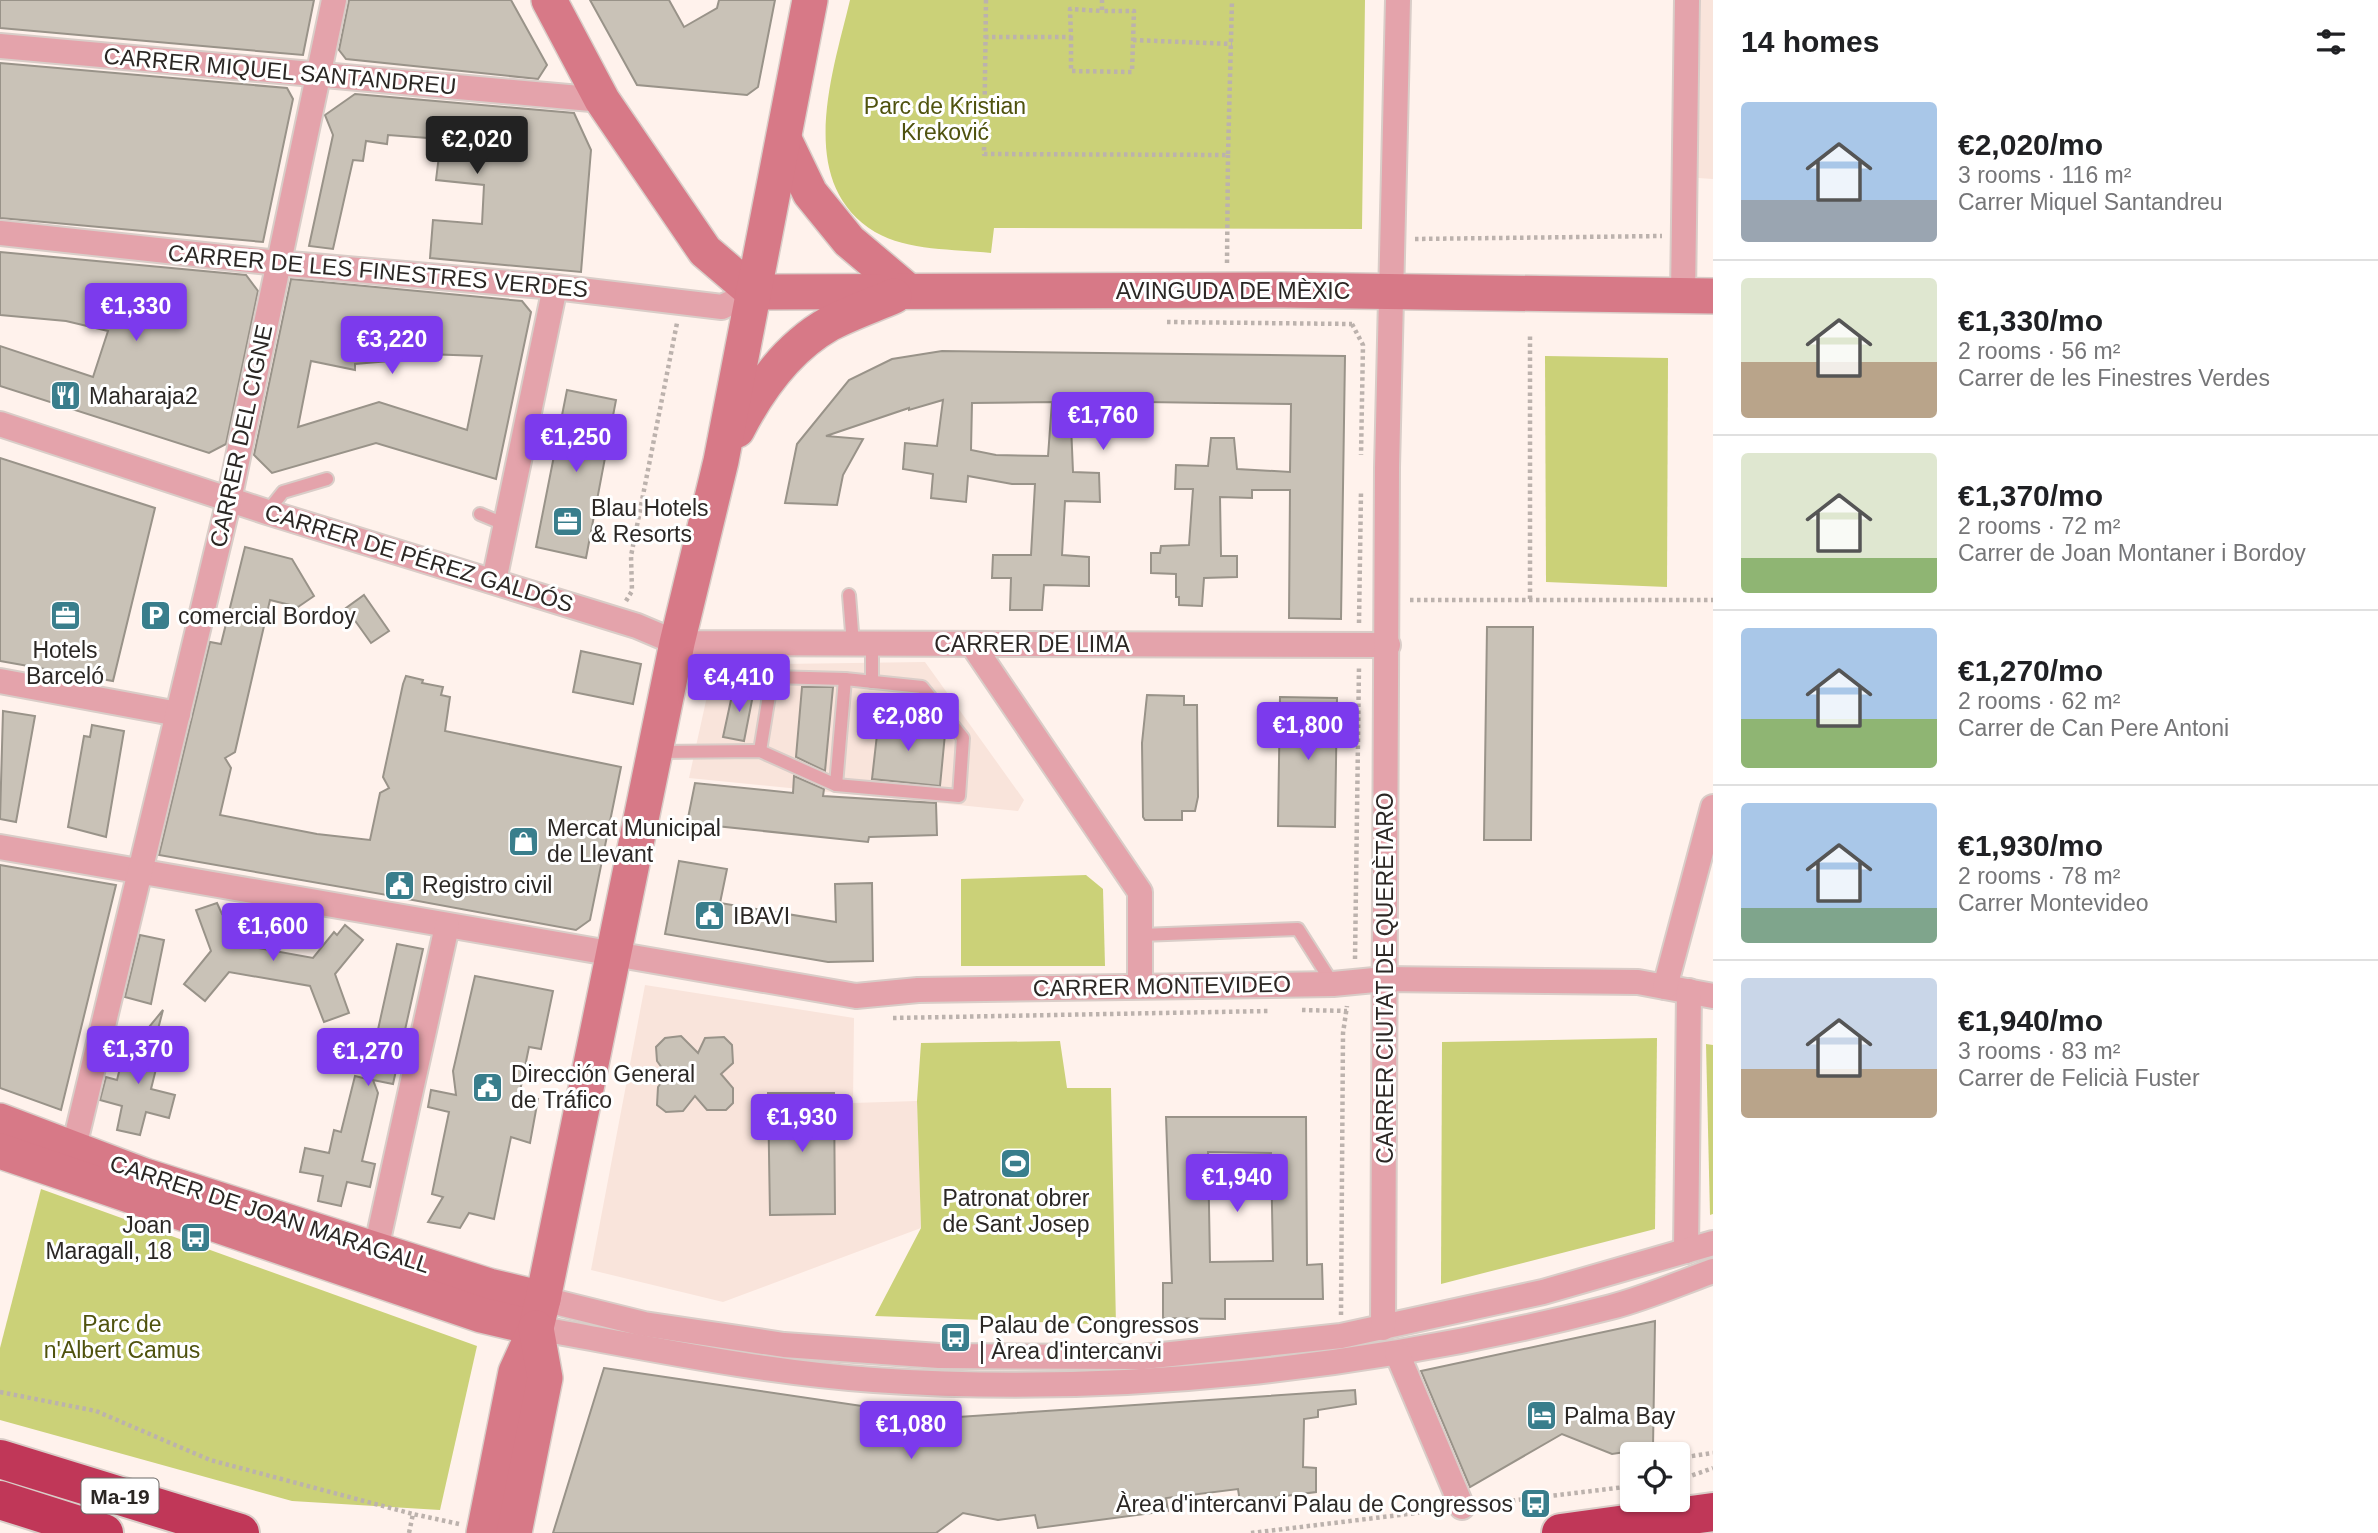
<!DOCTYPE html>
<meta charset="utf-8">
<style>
body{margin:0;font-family:Arial,sans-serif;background:#f2f2f2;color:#202124;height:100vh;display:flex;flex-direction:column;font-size:26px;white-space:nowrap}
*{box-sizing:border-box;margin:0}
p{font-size:23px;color:#757577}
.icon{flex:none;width:38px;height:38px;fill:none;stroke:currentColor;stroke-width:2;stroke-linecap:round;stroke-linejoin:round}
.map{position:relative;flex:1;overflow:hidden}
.panel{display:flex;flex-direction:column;background:#fff;width:665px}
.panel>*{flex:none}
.tools{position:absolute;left:1620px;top:1442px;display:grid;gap:14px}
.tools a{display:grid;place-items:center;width:70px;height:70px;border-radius:7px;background:#fff;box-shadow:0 2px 5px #0004;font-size:35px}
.price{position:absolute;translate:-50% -60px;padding:0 16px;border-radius:7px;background:#7c3aed;color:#fff;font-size:23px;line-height:46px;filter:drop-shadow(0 2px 4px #0008)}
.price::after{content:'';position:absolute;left:50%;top:42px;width:21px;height:16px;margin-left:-10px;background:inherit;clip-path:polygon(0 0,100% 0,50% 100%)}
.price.selected{background:#222;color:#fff}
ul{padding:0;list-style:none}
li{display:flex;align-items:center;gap:21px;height:175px;padding:0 28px}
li+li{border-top:2px solid #e0e0e0}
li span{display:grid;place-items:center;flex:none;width:196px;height:140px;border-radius:7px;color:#555}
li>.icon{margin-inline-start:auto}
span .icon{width:84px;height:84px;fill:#fffc;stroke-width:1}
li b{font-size:30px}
h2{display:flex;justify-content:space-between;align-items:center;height:84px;padding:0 28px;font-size:30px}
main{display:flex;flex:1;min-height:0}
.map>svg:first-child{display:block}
.built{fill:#f9e4db}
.green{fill:#cbd178}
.building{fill:#c9c2b7;stroke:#999389;stroke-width:2;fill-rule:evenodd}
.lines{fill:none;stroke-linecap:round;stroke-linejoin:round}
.lane-casing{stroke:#d9cdc8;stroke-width:16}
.street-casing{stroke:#d9cdc8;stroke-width:28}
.secondary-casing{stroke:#d9cdc8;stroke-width:38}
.highway-casing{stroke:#d9cdc8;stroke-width:42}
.path{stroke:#bcb2ad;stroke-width:4.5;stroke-dasharray:3.5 3.5;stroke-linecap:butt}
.lane{stroke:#e4a3ab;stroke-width:12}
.street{stroke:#e4a3ab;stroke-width:24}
.secondary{stroke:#d77987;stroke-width:35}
.highway{stroke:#c03758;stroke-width:38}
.labels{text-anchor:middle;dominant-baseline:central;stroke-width:6;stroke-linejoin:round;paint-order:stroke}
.shield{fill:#fff;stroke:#6b6866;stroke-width:2}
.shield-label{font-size:21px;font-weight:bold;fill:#2b2724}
.street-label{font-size:23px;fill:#2b2724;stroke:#fff}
.park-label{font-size:23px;fill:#4f520e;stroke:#fff}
.poi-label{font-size:23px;fill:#2b2724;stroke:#fff;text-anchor:start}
</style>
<main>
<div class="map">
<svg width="1713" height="1533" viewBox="0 0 1713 1533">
<rect width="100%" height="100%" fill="#fff2ec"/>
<g class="built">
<polygon points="1701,0 1713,0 1713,179 1698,178"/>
<polygon points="925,662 1024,800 1018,811 689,778 713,669 717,665"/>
<polygon points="645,985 854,1018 853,1103 917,1101 921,1228 723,1302 591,1270"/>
</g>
<g class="green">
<path d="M850,0H1365L1362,229L994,228L991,253C954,249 908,251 875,232C794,183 833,72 850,0Z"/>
<polygon points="1545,356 1668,358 1667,587 1546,582"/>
<polygon points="1086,875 1103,889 1105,966 961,966 961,879"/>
<polygon points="1657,1038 1655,1229 1441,1284 1442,1042"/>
<polygon points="1060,1041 1067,1088 1111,1088 1116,1325 875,1316 921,1228 917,1101 921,1043"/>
<polygon points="1706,1044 1713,1045 1713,1214 1710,1215"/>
<polygon points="41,1189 477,1346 440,1510 292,1501 0,1420 0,1348"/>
</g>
<g class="building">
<polygon points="0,0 314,0 303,55 0,28"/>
<polygon points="349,0 511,0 547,65 538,79 346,59 339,50"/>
<polygon points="590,0 669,0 684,27 717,8 719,0 775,0 758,87 747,95 637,85"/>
<polygon points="0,63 287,88 293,99 263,242 0,218"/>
<polygon points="355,94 574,113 591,150 581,272 430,258 433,220 482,224 484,185 436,180 441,139 388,135 387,144 366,141 363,161 353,160 333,249 309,246 333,135 325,115"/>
<polygon points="0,252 246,275 258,291 226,444 209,453 0,386 0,346 93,377 108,331 66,321 0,315"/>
<path d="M291,279L522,301L531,312L496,479L376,443L272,473L254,455ZM391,346L425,348V354L482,356L467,430L379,402L298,427L311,361L355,370V364L389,361Z"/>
<path d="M942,351L1345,356L1341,619L1289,618L1290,490H1252V498L1220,497L1221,556H1237V577L1204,578L1202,606L1179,605V597H1176V574L1151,573V553H1160L1161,546L1189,545L1193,489H1175L1176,465L1208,466L1211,438H1234L1237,469L1290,472L1291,404L1070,401L1073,472L1099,473L1100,502L1065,501L1062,555L1089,557V586L1044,585L1042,610H1010L1011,578H992L993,555H1031L1035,484H1012L968,476L966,502L931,498L933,474L903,469L905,443L937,446L943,400L909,410V408L826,436L863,439L843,475L837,505L785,503L797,444L849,380L892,359ZM1052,402L1048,456L996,455L971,450L972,403Z"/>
<polygon points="567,390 616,400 586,558 536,547"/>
<polygon points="0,458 155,508 113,681 0,661"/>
<polygon points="245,547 292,559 314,596 298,607 270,600 235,752 225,758 231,768 220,815 317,834 370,840 380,793 389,788 383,777 403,684 406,676 423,680 422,683 443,687 441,695 450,697 445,731 621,767 590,920 576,930 407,899 411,881 398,897 159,855 210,642 221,644"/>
<polygon points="364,595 389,631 371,643 346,608"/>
<polygon points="1487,627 1533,627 1531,840 1484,840"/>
<polygon points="581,651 641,664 633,704 573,692"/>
<polygon points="734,686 754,690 744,741 723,737"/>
<polygon points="802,687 833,687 825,771 796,757"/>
<polygon points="1147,695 1184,696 1184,705 1197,705 1198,797 1195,811 1182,811 1182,820 1145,820 1143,817 1142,743"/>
<polygon points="1280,697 1337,698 1335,827 1278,826"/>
<polygon points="3,711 35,716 16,822 0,819"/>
<polygon points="879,717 920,721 919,731 945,734 940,786 872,779"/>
<polygon points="92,725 124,731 106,837 68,827 84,736 90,737"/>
<polygon points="794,776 824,789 823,796 936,803 937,835 869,837 868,842 687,823 695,783 793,793"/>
<polygon points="679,861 727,869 720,903 836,922 835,884 872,883 873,961 828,962 665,934"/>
<polygon points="0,865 116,885 61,1110 0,1088"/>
<polygon points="217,903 222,914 225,913 236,944 313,958 334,932 337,935 345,925 363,940 335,974 349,1013 324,1022 310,986 229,972 205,1001 184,984 211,951 196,910"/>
<polygon points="140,935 164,940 151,1004 125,997"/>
<polygon points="397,944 423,949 393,1084 373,1080 378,1093 362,1161 375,1164 370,1187 347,1182 341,1206 318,1201 323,1176 300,1172 305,1148 329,1153 334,1130 341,1132 355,1076 367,1079"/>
<polygon points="475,976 553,991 541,1049 529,1047 519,1096 538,1099 530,1143 511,1137 494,1219 469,1213 460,1228 428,1222 443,1197 432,1194 449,1112 428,1107 431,1090 456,1095 453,1071"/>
<polygon points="163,1010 149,1063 157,1065 151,1089 175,1095 169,1118 146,1112 140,1135 117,1130 122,1106 100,1100 106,1077 117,1080 122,1060"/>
<polygon points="681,1036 698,1053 705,1038 724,1037 732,1045 733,1063 721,1074 733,1088 733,1103 726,1110 707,1110 695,1096 683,1111 666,1112 657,1105 658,1087 667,1075 657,1061 656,1047 665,1038"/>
<polygon points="768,1093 834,1093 835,1214 770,1215"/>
<path d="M1166,1117H1306L1307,1265L1322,1264L1323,1299H1225V1319L1163,1318V1283H1172ZM1208,1152L1271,1153L1273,1261L1210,1262Z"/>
<polygon points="1655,1321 1653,1448 1612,1454 1562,1434 1470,1487 1421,1371"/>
<polygon points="604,1368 943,1418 1355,1390 1356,1404 1318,1410 1318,1417 1304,1419 1303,1467 1316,1468 1316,1492 1240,1502 1238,1489 1166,1498 1168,1511 1038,1528 1035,1515 998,1520 963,1513 936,1533 553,1533"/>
</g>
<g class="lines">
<defs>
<g id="lane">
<polyline points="267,512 283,492 327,479"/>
<polyline points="480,514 504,524"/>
<polyline points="849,595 853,644"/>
<polyline points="872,682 872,644"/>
<polyline points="760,751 772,677 771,643"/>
<polyline points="656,752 760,751 836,785 959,796 963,738 922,687 845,679 772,677"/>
<polyline points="836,785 845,679"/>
<polyline points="1141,935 1298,929 1333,984"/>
</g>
<g id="street">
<polyline points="0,46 602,100"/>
<polyline points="0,233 278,263 555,287 722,307 753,292"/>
<polyline points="1683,295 1687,0"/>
<polyline points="0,424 267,512 637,626 677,643 1388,645"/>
<polyline points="494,581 555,287"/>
<polyline points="972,644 1140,892 1140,986"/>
<polyline points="0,681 178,714"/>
<polyline points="0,847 856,996 918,990 1333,984 1385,979 1638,982 1713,996"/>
<polyline points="1665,987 1713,807"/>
<polyline points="74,1147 229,500 334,0"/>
<polyline points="376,1249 447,926"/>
<polyline points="1686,1251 1689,991"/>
<polyline points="543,1299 644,1324 784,1345 939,1356 1143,1357 1341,1336 1543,1292 1713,1243"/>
<path d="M536,1328C648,1348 760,1372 874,1380C1118,1397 1375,1368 1611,1307C1646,1298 1680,1283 1713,1271"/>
<polyline points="1383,1328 1387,468 1398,0"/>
<polyline points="1397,1353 1462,1507"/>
</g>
<g id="secondary">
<polyline points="549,0 602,100 705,251 753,292"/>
<polyline points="784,139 810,193 849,241 907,290"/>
<polyline points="753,292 1283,290 1713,296"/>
<path d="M737,430C758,389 787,348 829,324C850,313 873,305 894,296"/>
<polyline points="0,1121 145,1176 489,1286 543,1299"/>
<polyline points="0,1151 481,1315 536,1328"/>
<polyline points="484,1533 516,1372 536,1328 543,1299 677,643 721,461 810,0"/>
<polyline points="514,1533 545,1378 536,1328"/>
</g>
<g id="highway">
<polyline points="0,1459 240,1533"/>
<polyline points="0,1500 104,1533"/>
<polyline points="1561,1533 1713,1512"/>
</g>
</defs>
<use href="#lane" class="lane-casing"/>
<use href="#street" class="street-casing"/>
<use href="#secondary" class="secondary-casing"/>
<use href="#highway" class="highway-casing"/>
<g class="path">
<polyline points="986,0 984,154 1228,155 1232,0"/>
<polyline points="985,37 1071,37 1070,9 1102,11 1102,0"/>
<polyline points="1071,37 1071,71 1132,72 1134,11 1102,11"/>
<polyline points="1133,40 1232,44"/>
<polyline points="1415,239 1662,236"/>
<polyline points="1227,263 1228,155"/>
<polyline points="1167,322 1352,324"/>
<polyline points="1352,324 1363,345 1361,455"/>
<polyline points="1530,599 1530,336"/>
<polyline points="1410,600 1713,600"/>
<polyline points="626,601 632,591 631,556 677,323"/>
<polyline points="1359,623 1361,492"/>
<polyline points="1355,959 1359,667"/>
<polyline points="1302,1010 1347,1011"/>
<polyline points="893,1018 1269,1011"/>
<polyline points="1341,1315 1343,1033 1347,1006"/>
<polyline points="0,1392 96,1411 210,1460 413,1514"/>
<polyline points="1679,1480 1679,1458 1713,1453"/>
<polyline points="1679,1480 1713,1468"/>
<polyline points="1484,1504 1633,1486"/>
<polyline points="409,1533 413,1514 459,1524"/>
<polyline points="1251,1533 1441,1510"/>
</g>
<use href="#lane" class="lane"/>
<use href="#street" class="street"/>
<use href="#secondary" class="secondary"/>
<use href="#highway" class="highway"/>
</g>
<defs>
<symbol id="restaurant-square" viewBox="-11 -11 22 22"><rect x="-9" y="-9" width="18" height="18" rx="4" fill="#397e8c" stroke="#fff"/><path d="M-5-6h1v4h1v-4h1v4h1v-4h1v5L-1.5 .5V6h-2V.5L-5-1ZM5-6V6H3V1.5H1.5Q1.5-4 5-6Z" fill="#fff"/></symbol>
<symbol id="office-square" viewBox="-11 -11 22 22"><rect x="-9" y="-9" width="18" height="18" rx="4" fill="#397e8c" stroke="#fff"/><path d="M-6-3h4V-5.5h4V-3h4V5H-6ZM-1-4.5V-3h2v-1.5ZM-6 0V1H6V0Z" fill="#fff"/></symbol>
<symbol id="parking-square" viewBox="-11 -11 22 22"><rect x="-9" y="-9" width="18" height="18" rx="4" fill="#397e8c" stroke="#fff"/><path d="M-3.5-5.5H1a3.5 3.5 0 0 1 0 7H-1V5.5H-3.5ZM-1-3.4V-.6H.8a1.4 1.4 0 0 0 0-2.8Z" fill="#fff"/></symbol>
<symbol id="shop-square" viewBox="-11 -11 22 22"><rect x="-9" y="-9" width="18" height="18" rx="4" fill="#397e8c" stroke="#fff"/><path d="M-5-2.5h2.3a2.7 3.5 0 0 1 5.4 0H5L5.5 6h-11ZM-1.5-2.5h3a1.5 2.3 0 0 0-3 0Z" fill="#fff"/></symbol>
<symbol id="civic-square" viewBox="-11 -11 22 22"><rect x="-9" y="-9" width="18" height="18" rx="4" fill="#397e8c" stroke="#fff"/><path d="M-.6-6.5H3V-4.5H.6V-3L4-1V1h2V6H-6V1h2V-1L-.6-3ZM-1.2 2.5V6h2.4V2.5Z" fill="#fff"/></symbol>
<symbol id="stadium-square" viewBox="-11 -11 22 22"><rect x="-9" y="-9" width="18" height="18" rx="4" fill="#397e8c" stroke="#fff"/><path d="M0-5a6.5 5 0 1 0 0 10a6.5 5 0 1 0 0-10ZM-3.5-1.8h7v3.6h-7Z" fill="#fff"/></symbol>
<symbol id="bus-square" viewBox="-11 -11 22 22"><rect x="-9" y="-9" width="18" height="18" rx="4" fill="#397e8c" stroke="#fff"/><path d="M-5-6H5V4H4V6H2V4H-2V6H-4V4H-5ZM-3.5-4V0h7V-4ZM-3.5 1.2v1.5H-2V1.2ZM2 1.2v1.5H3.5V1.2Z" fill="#fff"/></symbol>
<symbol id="hotel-square" viewBox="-11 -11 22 22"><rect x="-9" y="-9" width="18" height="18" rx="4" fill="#397e8c" stroke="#fff"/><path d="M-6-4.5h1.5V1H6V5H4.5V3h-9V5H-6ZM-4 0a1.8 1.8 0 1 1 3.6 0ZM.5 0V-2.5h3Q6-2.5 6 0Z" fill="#fff"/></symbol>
</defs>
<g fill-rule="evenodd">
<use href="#restaurant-square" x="48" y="378" width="35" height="35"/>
<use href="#office-square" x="550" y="504" width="35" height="35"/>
<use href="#office-square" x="48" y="598" width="35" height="35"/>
<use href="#parking-square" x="138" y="598" width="35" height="35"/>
<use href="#shop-square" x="506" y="824" width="35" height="35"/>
<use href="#civic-square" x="382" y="868" width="35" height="35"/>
<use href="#civic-square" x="692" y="898" width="35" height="35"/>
<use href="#civic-square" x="470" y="1070" width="35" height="35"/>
<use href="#stadium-square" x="998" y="1146" width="35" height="35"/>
<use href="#bus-square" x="178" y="1220" width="35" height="35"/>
<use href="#bus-square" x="938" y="1320" width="35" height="35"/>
<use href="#hotel-square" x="1524" y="1398" width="35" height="35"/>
<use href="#bus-square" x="1518" y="1486" width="35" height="35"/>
</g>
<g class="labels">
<rect class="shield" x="81.5" y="1478.5" width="77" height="35" rx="5"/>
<g class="shield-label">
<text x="120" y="1496">Ma-19</text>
</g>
<g class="street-label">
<text transform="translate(280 71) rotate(5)">CARRER MIQUEL SANTANDREU</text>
<text transform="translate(378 271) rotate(5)">CARRER DE LES FINESTRES VERDES</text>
<text x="1233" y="291">AVINGUDA DE MÈXIC</text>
<text transform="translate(241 436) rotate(-78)">CARRER DEL CIGNE</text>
<text transform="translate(419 558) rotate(17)">CARRER DE PÉREZ GALDÓS</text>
<text x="1032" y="644">CARRER DE LIMA</text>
<text transform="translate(1385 978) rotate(-90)">CARRER CIUTAT DE QUERÈTARO</text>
<text transform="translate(1162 986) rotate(-1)">CARRER MONTEVIDEO</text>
<text transform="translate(270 1214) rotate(18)">CARRER DE JOAN MARAGALL</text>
</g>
<g class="park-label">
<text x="945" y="106">Parc de Kristian<tspan x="945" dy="26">Kreković</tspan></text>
<text x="122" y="1324">Parc de<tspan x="122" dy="26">n'Albert Camus</tspan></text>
</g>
<g class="poi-label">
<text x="89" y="396">Maharaja2</text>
<text x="591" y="508">Blau Hotels<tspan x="591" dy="26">&amp; Resorts</tspan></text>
<text x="178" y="616">comercial Bordoy</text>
<text x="65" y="650" text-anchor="middle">Hotels<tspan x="65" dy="26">Barceló</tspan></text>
<text x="547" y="828">Mercat Municipal<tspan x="547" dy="26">de Llevant</tspan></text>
<text x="422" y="885">Registro civil</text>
<text x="733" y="916">IBAVI</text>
<text x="511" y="1074">Dirección General<tspan x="511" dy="26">de Tráfico</tspan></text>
<text x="1016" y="1198" text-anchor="middle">Patronat obrer<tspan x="1016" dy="26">de Sant Josep</tspan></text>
<text x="172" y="1225" text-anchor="end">Joan<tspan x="172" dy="26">Maragall, 18</tspan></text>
<text x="979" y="1325">Palau de Congressos<tspan x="979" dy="26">| Àrea d'intercanvi</tspan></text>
<text x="1564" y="1416">Palma Bay</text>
<text x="1513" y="1504" text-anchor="end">Àrea d'intercanvi Palau de Congressos</text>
</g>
</g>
</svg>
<div class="tools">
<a><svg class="icon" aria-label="locate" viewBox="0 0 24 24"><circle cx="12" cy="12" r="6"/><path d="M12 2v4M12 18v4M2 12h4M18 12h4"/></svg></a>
</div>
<b class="price selected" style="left:477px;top:176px">€2,020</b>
<b class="price" style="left:136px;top:343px">€1,330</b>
<b class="price" style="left:392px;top:376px">€3,220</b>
<b class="price" style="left:1103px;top:452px">€1,760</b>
<b class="price" style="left:576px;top:474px">€1,250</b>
<b class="price" style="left:739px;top:714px">€4,410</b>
<b class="price" style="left:908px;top:753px">€2,080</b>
<b class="price" style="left:1308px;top:762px">€1,800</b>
<b class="price" style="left:273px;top:963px">€1,600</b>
<b class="price" style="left:138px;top:1086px">€1,370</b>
<b class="price" style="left:368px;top:1088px">€1,270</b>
<b class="price" style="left:802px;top:1154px">€1,930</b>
<b class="price" style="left:1237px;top:1214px">€1,940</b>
<b class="price" style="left:911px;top:1461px">€1,080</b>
</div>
<section class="panel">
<h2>14 homes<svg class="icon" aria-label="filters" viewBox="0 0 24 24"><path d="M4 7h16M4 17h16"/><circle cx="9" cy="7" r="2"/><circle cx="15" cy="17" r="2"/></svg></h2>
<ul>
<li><span style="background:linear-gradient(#a9c7e8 70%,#9aa5b1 0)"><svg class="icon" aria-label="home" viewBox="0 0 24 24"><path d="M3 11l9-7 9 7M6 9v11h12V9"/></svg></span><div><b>€2,020/mo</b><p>3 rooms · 116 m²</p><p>Carrer Miquel Santandreu</p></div></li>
<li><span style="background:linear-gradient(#dfe7d0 60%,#b9a48a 0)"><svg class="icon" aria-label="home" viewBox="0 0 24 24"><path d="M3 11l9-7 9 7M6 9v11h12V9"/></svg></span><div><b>€1,330/mo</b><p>2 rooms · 56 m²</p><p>Carrer de les Finestres Verdes</p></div></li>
<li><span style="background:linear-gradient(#dfe7d0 75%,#8fb573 0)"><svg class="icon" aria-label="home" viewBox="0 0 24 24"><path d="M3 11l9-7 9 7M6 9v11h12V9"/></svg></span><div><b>€1,370/mo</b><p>2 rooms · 72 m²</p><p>Carrer de Joan Montaner i Bordoy</p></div></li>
<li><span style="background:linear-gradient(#a9c7e8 65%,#8fb573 0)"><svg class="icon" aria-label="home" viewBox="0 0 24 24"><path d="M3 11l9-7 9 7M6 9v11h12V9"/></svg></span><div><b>€1,270/mo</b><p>2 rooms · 62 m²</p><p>Carrer de Can Pere Antoni</p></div></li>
<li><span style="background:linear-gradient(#a9c7e8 75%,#7fa58c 0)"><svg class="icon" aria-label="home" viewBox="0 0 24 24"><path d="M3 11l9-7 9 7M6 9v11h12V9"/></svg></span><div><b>€1,930/mo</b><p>2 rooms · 78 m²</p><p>Carrer Montevideo</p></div></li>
<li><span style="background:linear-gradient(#c9d6e8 65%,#b9a48a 0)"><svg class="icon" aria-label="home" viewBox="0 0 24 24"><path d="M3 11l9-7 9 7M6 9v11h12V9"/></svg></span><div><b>€1,940/mo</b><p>3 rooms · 83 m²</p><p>Carrer de Felicià Fuster</p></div></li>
</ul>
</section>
</main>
